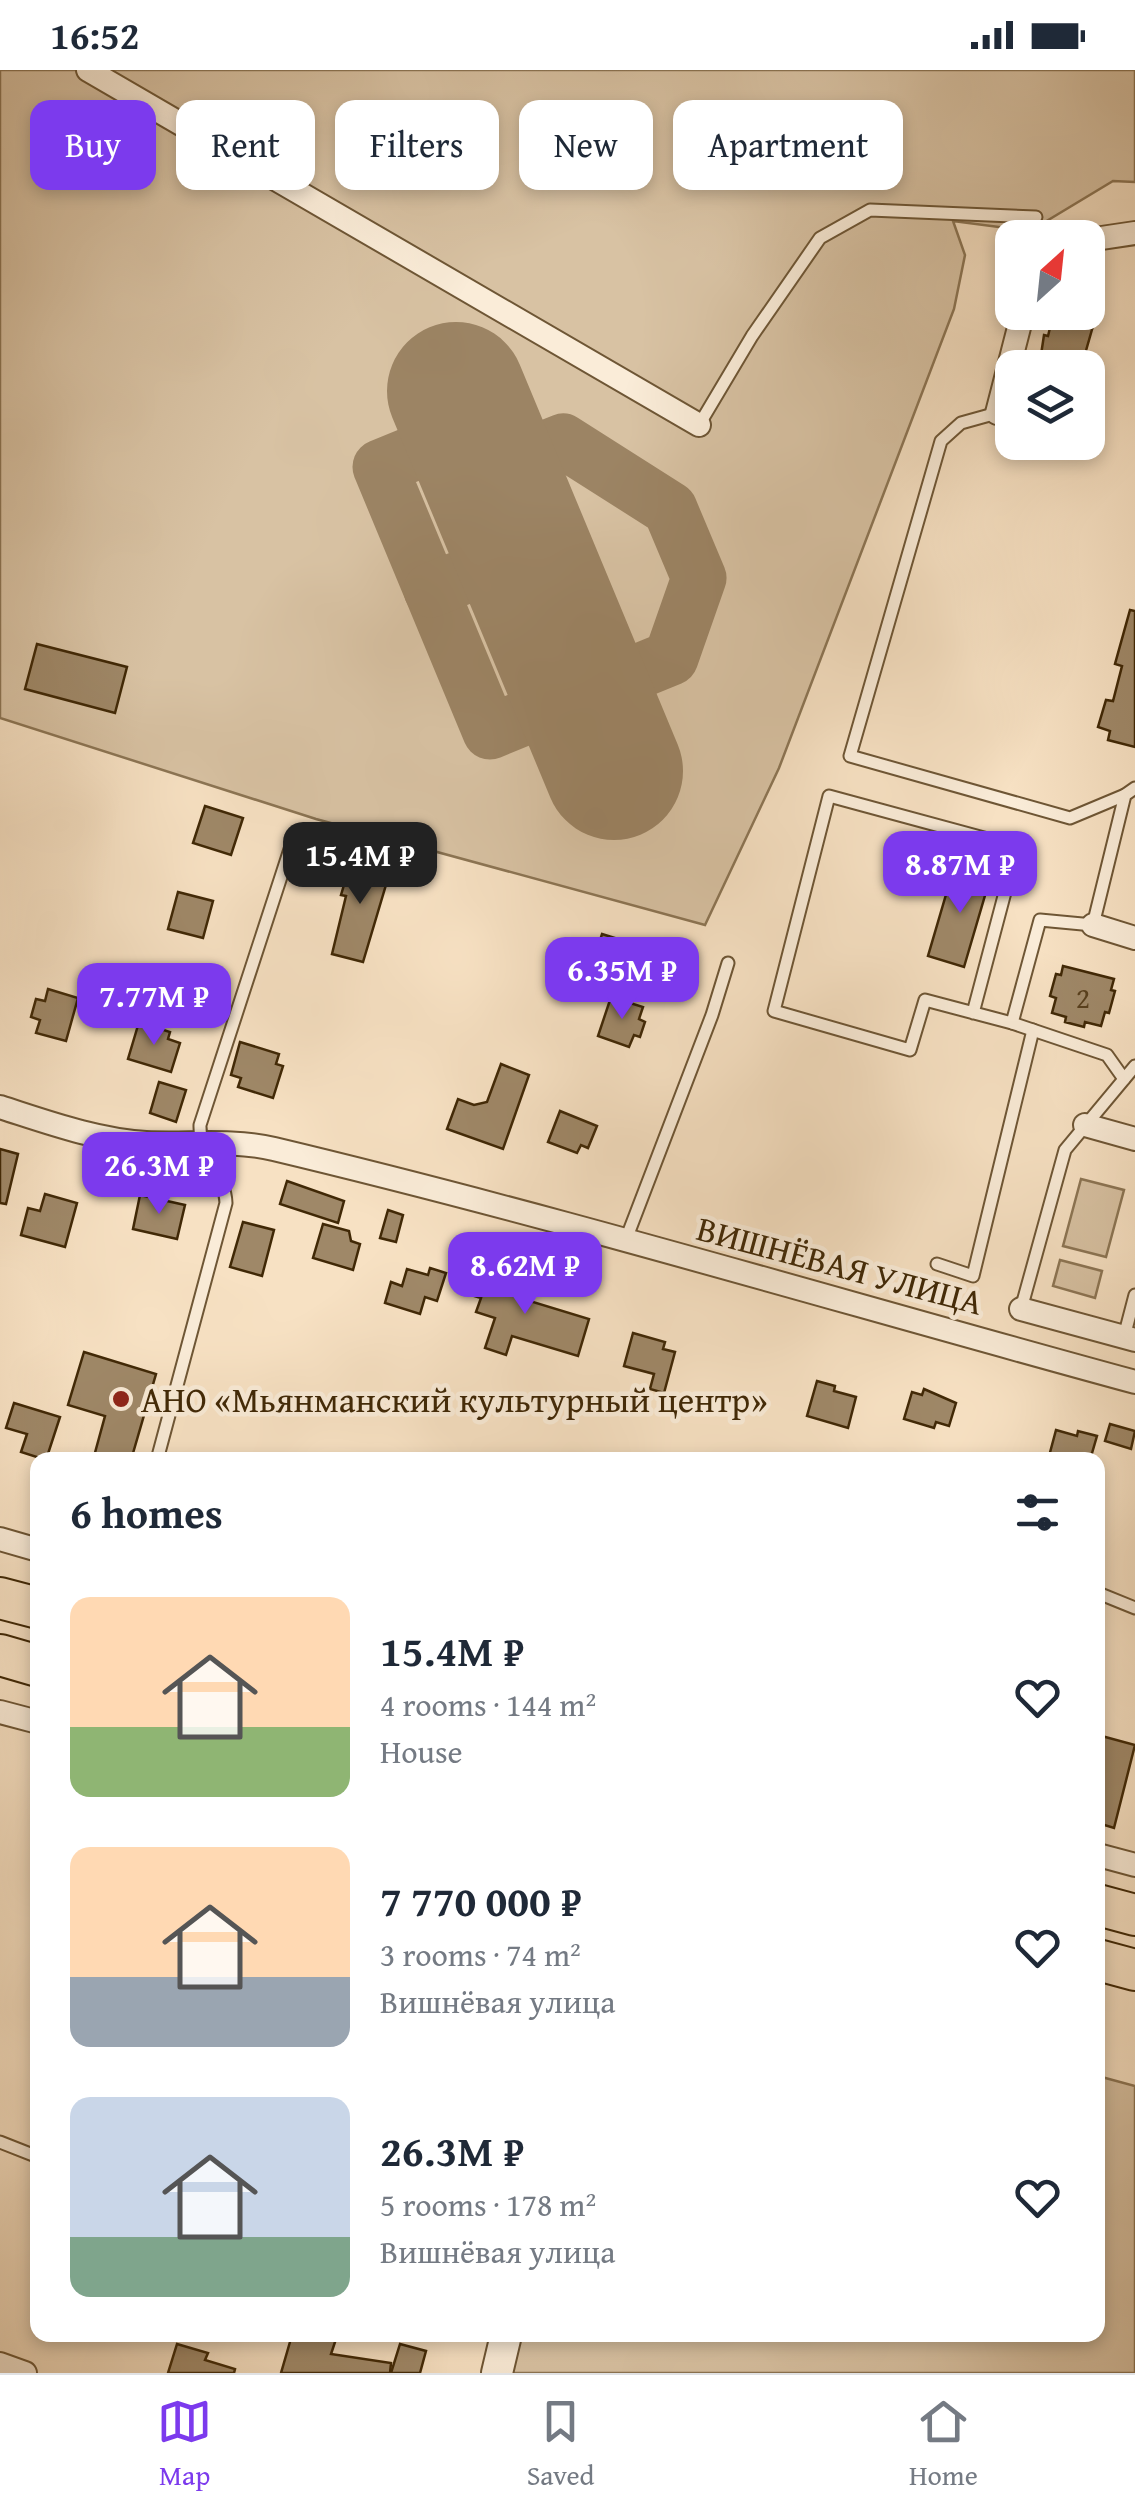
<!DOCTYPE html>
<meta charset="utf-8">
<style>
body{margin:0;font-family:"Gentium Book Plus",serif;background:#f2f2f3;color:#1f2937;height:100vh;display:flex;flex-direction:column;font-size:38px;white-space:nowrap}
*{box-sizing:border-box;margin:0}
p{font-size:32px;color:#747a83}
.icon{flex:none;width:55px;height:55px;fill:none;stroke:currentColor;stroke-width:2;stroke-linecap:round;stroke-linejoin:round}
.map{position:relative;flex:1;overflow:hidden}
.details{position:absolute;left:30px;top:1382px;width:1075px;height:890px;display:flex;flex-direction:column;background:#fff;border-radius:20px;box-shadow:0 5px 15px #0003}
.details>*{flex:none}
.banner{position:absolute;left:30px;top:30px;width:1075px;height:90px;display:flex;gap:20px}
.needle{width:65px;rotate:27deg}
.controls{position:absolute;left:995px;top:150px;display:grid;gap:20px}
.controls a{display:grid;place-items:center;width:110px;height:110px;border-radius:20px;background:#fff;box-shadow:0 5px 15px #0003;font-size:50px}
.price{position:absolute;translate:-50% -85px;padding:0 22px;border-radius:20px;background:#7c3aed;color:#fff;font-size:32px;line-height:65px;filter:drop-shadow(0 2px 5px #0008)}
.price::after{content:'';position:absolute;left:50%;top:60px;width:30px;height:22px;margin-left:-15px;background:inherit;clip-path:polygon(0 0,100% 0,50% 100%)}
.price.on{background:#222;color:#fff}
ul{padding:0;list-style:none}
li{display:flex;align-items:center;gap:30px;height:250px;padding:0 40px}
li span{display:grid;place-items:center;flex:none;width:280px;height:200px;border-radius:20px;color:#555}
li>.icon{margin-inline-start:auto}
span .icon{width:120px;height:120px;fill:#fffc;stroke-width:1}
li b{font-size:42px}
h2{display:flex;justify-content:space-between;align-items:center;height:120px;padding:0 40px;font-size:42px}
.pill{padding:0 35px;border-radius:20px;background:#fff;box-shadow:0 5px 15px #0003;font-size:35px;line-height:90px}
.pill.on{background:#7c3aed;color:#fff}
.status{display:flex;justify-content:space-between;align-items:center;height:70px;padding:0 50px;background:#fff;direction:ltr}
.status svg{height:28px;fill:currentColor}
.dock{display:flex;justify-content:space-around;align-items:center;height:140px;border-top:2px solid #e0e1e3;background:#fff;font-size:28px;color:#747a83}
.dock a{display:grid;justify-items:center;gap:5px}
.dock .on{color:#7c3aed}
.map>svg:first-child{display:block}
.green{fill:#d8c2a3;stroke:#8c7554;stroke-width:2.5}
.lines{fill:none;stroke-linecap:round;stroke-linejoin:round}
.taxiway{stroke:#9c8464;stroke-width:55}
.runway{stroke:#9c8464;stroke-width:138}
.building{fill:#9f8868;stroke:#402806;stroke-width:2.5}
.service-casing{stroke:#6e5635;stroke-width:15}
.minor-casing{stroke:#6e5635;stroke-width:26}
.tertiary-casing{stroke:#6e5635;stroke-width:34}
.trunk-casing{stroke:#402806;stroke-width:44}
.service{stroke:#faecd8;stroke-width:11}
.minor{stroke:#faecd8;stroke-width:22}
.tertiary{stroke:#faecd8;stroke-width:30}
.trunk{stroke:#f7e1c3;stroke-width:40}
.poi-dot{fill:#8f2418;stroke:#faecd8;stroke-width:4}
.labels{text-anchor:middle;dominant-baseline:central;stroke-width:9;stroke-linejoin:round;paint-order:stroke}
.number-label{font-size:30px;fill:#58401e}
.street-label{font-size:35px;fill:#402806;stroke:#faecd8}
.poi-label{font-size:35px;fill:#402806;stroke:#faecd8;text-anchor:start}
</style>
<div class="status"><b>16:52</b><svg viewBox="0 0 49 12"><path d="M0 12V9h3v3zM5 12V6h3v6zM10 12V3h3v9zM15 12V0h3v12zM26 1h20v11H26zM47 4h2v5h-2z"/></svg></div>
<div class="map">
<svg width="1135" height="2303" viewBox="0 0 1135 2303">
<rect width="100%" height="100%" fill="#f7e1c3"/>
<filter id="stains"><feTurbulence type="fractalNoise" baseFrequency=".002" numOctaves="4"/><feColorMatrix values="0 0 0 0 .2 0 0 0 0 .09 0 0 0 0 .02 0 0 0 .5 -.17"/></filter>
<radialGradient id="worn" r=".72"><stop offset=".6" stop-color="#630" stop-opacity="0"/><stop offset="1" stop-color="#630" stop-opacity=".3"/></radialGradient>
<g class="green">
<polygon points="0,0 1135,0 1135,112 1113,111 1030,161 953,151 965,185 954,239 779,698 705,855 316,749 0,648"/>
<polygon points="1081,1109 1124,1120 1106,1187 1063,1176"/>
<polygon points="1060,1190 1102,1201 1095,1228 1053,1216"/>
<polygon points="1098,2006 1135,2016 1135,2303 509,2303 519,2265 1098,2265"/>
</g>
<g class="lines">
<g class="taxiway">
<polyline points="473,359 380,397 490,662 671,588 699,508 670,439 563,371 490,400"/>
<polyline points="431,520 523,483"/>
</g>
<polyline class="runway" points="456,321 614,701"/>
</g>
<g class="building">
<polygon points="1054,242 1097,242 1081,298 1039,298 1044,265 1048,266"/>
<polygon points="1130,540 1135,541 1135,677 1108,670 1110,661 1098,657 1106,630 1113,631 1122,596 1115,594"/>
<polygon points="37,574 127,597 115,643 25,619"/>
<polygon points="205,736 243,748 231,785 193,773"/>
<polygon points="353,785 391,798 363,892 332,884 346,826 341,825"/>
<polygon points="955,794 991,805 964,897 928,886"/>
<polygon points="178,822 213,831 203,868 168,859"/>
<polygon points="602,864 631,873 619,910 590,901"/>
<polygon points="1063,896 1114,909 1111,920 1115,921 1109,943 1105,942 1101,956 1085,952 1084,957 1065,952 1066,947 1052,943 1056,928 1050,926 1056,904 1061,905"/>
<polygon points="48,919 78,928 66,971 36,963 40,950 31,947 36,929 45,931"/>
<polygon points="611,927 643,937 639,949 645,952 640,967 634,965 629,977 598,966"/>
<polygon points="139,952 170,962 168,969 180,973 171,1002 128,989"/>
<polygon points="240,972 279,984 276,994 283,996 273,1028 238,1017 241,1008 231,1005"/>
<polygon points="501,994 529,1005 503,1079 447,1059 458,1029 474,1035 487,1032"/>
<polygon points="159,1012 186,1020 176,1052 150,1043"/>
<polygon points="560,1041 597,1056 588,1078 581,1075 577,1083 548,1072"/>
<polygon points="0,1079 18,1084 6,1134 0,1133"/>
<polygon points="125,1100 141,1103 136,1124 121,1120"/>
<polygon points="287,1111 344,1131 338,1153 280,1134"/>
<polygon points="45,1124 77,1133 65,1177 21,1165 28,1138 40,1141"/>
<polygon points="140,1125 185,1135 177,1169 133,1159"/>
<polygon points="388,1140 403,1145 396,1172 380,1168"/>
<polygon points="243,1152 274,1160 262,1206 230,1197"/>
<polygon points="323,1154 349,1161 351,1171 360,1174 353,1200 313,1188"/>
<polygon points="430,1198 446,1203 437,1231 425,1227 420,1244 385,1233 391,1212 402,1216 407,1199 428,1205"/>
<polygon points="482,1199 528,1213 523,1229 589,1249 578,1286 512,1266 506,1285 485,1278 495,1248 476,1242 481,1228 474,1226"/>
<polygon points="633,1263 665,1272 663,1279 675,1282 664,1323 650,1319 654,1304 624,1296"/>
<polygon points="84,1282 156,1304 131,1390 93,1390 105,1346 68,1335"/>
<polygon points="817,1311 835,1316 834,1321 856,1327 848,1358 807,1346"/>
<polygon points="924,1319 956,1333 949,1356 936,1352 934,1358 904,1349 912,1322 922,1325"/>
<polygon points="14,1333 60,1347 46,1390 21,1382 27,1364 6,1358"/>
<polygon points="1110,1354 1135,1361 1131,1379 1105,1371"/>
<polygon points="1056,1360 1077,1366 1078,1361 1097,1366 1090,1390 1048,1390"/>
<polygon points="1098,1665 1135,1675 1114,1758 1098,1753"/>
<polygon points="292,2265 336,2269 331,2284 391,2293 390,2303 281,2303"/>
<polygon points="177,2274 208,2283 205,2290 235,2299 234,2303 168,2303"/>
<polygon points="400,2274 426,2281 420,2303 391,2303"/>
</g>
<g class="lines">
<defs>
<g id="service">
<polyline points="997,343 961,353 941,371 850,686 1070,748 1125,725"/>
<polyline points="699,355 752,266 820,168 870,140 1036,147"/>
<polyline points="973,943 1017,777 829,726 774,941 910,980 925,930 1012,953"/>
<polyline points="1124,1009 1107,985 1012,953 1040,850 1093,855 1125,725 1135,718"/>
<polyline points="625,1172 712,945 728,893"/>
<polyline points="937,1194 973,1206 1033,960"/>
<polyline points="1021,1239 1065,1080 1135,996"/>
<polyline points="1124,1267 1135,1225"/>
<path d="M157,1390L226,1133C225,1104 199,1085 200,1055L292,773"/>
<polyline points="1098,1523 1135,1538"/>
<polyline points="0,2072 38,2087"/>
</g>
<g id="minor">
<polyline points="88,0 699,355"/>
<polyline points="1088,170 1135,163"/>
<polyline points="997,343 1023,242"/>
<polyline points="1093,855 1135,868"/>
<path d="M0,1037C47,1052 96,1070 146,1073C190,1075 231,1069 274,1079C563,1148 848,1234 1135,1312"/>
<polyline points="1085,1055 1135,1069"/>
<polyline points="1021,1239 1135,1270"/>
<polyline points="0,1469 38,1480"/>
<polyline points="0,1642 38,1652"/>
<polyline points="1098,1785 1135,1795"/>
<polyline points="0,2294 25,2303"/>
</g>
<polyline id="tertiary" points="497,2303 506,2265"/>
<g id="trunk">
<polyline points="0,1528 38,1538"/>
<polyline points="0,1585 38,1596"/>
<polyline points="1098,1835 1135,1845"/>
<polyline points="1098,1890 1135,1900"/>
</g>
</defs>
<use href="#service" class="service-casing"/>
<use href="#minor" class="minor-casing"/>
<use href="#tertiary" class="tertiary-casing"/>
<use href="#trunk" class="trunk-casing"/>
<use href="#service" class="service"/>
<use href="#minor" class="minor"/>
<use href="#tertiary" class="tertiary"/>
<use href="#trunk" class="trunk"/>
</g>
<circle class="poi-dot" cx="121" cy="1329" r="10"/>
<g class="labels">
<g class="number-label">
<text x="1083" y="927">2</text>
</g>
<g class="street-label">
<text transform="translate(840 1195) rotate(15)">ВИШНЁВАЯ УЛИЦА</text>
</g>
<g class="poi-label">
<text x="141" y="1329">АНО «Мьянманский культурный центр»</text>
</g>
</g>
<rect width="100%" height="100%" filter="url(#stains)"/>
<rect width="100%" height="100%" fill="url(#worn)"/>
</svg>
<div class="controls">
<a><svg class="needle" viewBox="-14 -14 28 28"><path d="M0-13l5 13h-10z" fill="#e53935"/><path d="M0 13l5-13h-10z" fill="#747a83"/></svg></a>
<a><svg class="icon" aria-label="layers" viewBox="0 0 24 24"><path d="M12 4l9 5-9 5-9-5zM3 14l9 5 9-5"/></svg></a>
</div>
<b class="price on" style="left:360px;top:837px">15.4M ₽</b>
<b class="price" style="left:960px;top:846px">8.87M ₽</b>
<b class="price" style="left:622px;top:952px">6.35M ₽</b>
<b class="price" style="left:154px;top:978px">7.77M ₽</b>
<b class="price" style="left:159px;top:1147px">26.3M ₽</b>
<b class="price" style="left:525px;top:1247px">8.62M ₽</b>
<div class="banner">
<a class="pill on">Buy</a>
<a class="pill">Rent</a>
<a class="pill">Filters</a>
<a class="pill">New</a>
<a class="pill">Apartment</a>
</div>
<section class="details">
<h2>6 homes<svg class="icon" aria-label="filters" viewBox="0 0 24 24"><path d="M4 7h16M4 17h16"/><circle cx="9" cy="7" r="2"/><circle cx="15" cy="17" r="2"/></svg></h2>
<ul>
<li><span style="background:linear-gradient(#ffd9b3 65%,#8fb573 0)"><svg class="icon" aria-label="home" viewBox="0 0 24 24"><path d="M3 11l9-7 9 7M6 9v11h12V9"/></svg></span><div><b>15.4M ₽</b><p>4 rooms · 144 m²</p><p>House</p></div><svg class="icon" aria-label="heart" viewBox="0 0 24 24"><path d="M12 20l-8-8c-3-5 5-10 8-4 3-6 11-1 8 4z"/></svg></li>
<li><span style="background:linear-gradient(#ffd9b3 65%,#9aa5b1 0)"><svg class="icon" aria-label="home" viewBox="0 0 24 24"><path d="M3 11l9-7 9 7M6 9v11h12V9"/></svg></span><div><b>7 770 000 ₽</b><p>3 rooms · 74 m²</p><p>Вишнёвая улица</p></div><svg class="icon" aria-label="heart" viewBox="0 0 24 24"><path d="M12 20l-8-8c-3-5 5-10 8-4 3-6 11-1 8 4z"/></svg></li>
<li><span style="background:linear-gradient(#c9d6e8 70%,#7fa58c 0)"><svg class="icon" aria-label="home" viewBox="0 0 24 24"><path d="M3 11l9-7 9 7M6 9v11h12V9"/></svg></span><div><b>26.3M ₽</b><p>5 rooms · 178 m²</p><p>Вишнёвая улица</p></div><svg class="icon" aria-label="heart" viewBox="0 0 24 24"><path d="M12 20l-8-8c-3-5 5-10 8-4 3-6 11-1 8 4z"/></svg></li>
</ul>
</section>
</div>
<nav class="dock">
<a class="on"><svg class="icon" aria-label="map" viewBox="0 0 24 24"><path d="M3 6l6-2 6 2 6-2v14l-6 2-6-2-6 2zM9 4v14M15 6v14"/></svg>Map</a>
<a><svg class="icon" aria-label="saved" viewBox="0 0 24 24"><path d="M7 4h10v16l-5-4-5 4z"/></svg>Saved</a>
<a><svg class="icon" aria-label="home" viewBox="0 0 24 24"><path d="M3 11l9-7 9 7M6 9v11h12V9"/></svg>Home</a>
</nav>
